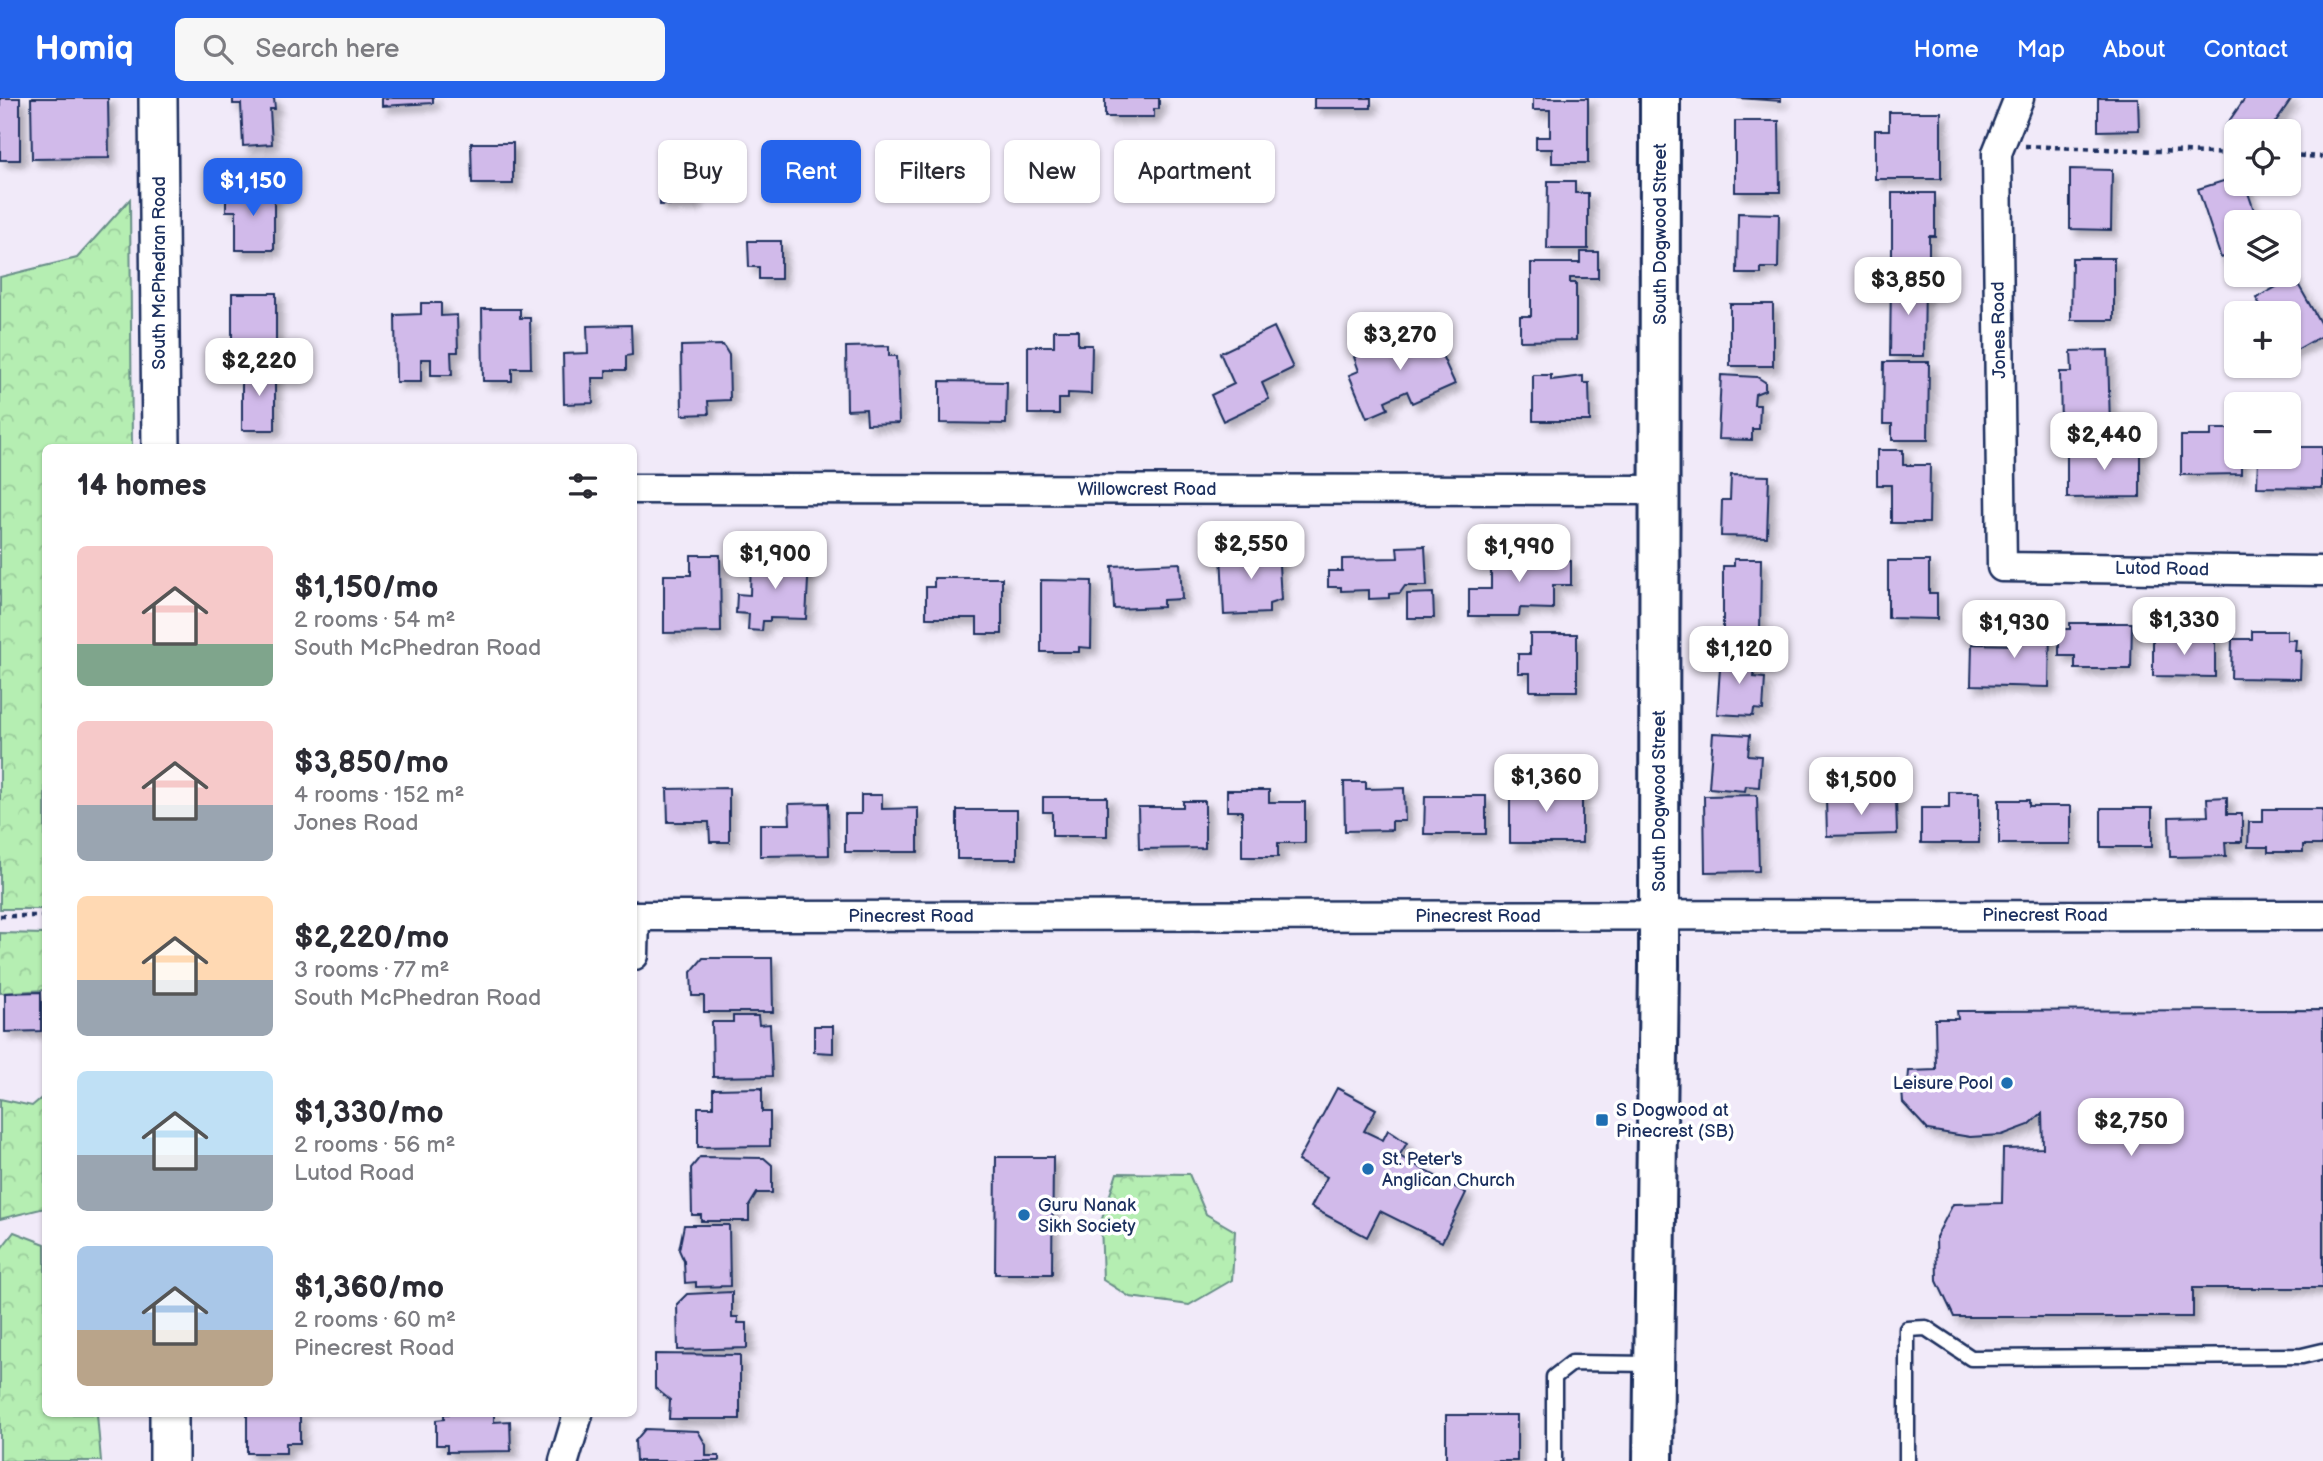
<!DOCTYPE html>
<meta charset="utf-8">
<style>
body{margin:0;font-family:"Balsamiq Sans",sans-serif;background:#f7f7f7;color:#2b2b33;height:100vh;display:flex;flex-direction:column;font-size:26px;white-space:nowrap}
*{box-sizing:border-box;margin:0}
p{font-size:23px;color:#7c7c81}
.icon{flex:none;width:38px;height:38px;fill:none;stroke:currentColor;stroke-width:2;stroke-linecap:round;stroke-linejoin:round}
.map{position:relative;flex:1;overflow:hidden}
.sheet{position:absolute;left:42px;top:346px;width:595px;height:973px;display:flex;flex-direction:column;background:#fff;border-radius:10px;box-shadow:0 2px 5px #0004}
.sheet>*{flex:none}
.hud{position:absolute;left:658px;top:42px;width:665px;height:63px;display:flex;gap:14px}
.tools{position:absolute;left:2224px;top:21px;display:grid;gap:14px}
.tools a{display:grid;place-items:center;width:77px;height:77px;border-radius:10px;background:#fff;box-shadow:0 2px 5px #0004;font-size:35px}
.price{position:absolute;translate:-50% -60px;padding:0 16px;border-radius:14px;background:#fff;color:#222;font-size:23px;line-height:46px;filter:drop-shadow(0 2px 4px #0008)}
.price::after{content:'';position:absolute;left:50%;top:42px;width:21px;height:16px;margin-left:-10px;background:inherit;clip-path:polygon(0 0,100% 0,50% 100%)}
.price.on{background:#2563eb;color:#fff}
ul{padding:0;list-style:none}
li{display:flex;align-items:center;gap:21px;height:175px;padding:0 35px}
li span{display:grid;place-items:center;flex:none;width:196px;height:140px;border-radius:10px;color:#555}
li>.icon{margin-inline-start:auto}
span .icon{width:84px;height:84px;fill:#fffc;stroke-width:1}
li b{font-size:30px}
h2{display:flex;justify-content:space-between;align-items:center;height:84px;padding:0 35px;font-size:30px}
.tag{padding:0 24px;border-radius:10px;background:#fff;box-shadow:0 2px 5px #0004;font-size:24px;line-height:63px}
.tag.on{background:#2563eb;color:#fff}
header{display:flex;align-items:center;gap:42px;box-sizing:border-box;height:98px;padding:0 35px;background:#2563eb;color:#fff}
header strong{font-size:33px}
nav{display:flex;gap:38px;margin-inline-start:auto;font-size:24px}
.search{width:490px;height:63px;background:#f7f7f7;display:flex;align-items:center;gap:18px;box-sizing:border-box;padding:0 24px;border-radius:10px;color:#7c7c81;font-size:26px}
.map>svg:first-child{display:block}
.forest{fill:url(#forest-crowns);stroke:#688e88;stroke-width:2}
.building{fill:#d1baea;stroke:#1b2f5e;stroke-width:2;filter:url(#shadow)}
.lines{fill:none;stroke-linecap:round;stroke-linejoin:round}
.service-casing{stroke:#1b2f5e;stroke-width:19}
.minor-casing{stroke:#1b2f5e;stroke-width:33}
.tertiary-casing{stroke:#1b2f5e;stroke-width:42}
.secondary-casing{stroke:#1b2f5e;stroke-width:44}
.path{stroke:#1b2f5e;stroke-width:4.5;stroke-dasharray:5 5;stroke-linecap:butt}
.service{stroke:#fff;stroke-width:14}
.minor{stroke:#fff;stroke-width:28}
.tertiary{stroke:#fff;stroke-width:37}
.secondary{stroke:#fff;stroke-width:38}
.poi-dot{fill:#1f6fb2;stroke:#fff;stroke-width:2.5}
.labels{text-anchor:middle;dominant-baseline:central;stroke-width:7;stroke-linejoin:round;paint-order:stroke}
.street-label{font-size:18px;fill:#1b2f5e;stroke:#fff}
.poi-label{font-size:18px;fill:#1b2f5e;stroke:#fff;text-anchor:start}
</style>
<header>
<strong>Homiq</strong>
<div class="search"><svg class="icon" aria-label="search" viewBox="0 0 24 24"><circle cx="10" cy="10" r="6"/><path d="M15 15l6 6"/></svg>Search here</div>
<nav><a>Home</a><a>Map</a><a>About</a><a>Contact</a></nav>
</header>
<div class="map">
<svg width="2323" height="1363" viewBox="0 0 2323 1363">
<defs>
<pattern id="forest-crowns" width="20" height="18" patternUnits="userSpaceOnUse" patternTransform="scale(1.75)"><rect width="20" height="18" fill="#b5eeb2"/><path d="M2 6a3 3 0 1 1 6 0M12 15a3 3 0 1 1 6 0" fill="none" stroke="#9bcc9c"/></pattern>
<filter id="shadow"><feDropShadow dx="6" dy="6" stdDeviation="3.5" flood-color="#0004"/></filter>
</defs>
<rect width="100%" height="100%" fill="#f1eaf9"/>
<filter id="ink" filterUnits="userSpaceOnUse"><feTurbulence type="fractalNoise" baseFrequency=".0143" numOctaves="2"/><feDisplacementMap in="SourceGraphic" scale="14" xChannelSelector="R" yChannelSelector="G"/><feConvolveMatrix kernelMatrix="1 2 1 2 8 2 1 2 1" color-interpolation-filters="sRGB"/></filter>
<g filter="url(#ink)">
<g class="forest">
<polygon points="130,101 132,350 46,350 45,811 0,811 0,179 77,160"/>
<polygon points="0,835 45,836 45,892 0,895"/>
<polygon points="45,997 45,1110 0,1121 0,1001 32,1008"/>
<polygon points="1117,1075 1189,1076 1206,1116 1235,1133 1232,1182 1189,1207 1130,1199 1103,1182 1101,1124"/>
<polygon points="14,1134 45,1146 46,1316 97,1316 101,1363 0,1363 0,1152"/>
</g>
<g class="building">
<rect x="0" y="0" width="20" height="62"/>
<polygon points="31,0 108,0 109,60 32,61"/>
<polygon points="233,0 274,0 275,11 270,11 272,46 243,48 241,6 233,6"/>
<polygon points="382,0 433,0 433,5 382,8"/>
<polygon points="1105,0 1159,0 1159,11 1154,11 1154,19 1105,19"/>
<rect x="1314" y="0" width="57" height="10"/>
<polygon points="1533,0 1588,0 1588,65 1552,65 1552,51 1536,51 1536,39 1550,39 1550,12 1533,12"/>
<polygon points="1737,0 1781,0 1781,3"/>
<polygon points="2098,0 2138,0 2139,32 2098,33"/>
<polygon points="2245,0 2292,0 2269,33 2236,33 2236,37 2225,29"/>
<polygon points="1889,14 1941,14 1941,81 1875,81 1875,32 1889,32"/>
<polygon points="1735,23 1779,23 1780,94 1735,94"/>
<polygon points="471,45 513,45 513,86 472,86"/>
<polygon points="660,67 694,67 695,106 660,107"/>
<polygon points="2070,71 2112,72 2111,132 2070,131"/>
<polygon points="2236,79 2236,86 2245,86 2258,124 2236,124 2236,155 2221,160 2198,91"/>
<polygon points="1548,83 1575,83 1575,95 1588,95 1588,151 1547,151"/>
<polygon points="226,92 274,92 274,152 236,152 236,113 226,113"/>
<polygon points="1892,95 1935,95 1935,138 1929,138 1929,175 1892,175"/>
<polygon points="1738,115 1779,116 1778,170 1761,170 1761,176 1737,176"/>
<polygon points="748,143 781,143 781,181 759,181 759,169 749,169"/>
<polygon points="1580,154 1598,154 1598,180 1570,180 1570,185 1576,185 1576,242 1520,243 1520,218 1531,218 1531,165 1580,165"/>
<polygon points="2072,160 2114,160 2114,222 2071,222"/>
<polygon points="2294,179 2323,230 2323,237 2289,256 2289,215 2265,215 2256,200"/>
<polygon points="1891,181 1925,181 1924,258 1890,258"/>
<rect x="232" y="195" width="44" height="53"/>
<polygon points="421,205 441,205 441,218 457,217 458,254 451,254 452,277 431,277 431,261 421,261 421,284 396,284 395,217 421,216"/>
<rect x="1730" y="206" width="43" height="62"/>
<polygon points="482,211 520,211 520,220 530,220 531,270 512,270 512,283 483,283"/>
<polygon points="631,227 632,257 626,258 626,272 606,272 606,280 592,280 593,305 564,306 563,256 588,255 587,228"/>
<polygon points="1274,229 1293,270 1262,285 1269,301 1223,323 1211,297 1234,286 1220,255"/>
<polygon points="1430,231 1455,286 1412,305 1407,293 1385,303 1388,311 1367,320 1349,277 1359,273 1354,259 1403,237 1405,242"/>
<polygon points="1054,232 1078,232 1078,247 1092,247 1091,296 1068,295 1068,301 1059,301 1059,316 1028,316 1028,248 1054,248"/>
<polygon points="723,247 729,257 730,302 708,303 709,316 682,317 681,248"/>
<polygon points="889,248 889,258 897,258 899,325 867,326 866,311 847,312 846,249"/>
<polygon points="2108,252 2110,329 2061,330 2060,274 2072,274 2071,253"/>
<polygon points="1884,264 1929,264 1928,342 1892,342 1892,326 1883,326"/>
<polygon points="275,267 275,332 242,332 242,268"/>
<polygon points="1533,277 1551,277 1551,282 1583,278 1583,285 1589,285 1590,323 1533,323"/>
<polygon points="1721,277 1757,279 1765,284 1765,292 1755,296 1754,307 1760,307 1759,331 1752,331 1752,342 1718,341"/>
<polygon points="940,283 1007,284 1006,326 940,325"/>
<polygon points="2211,331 2236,331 2236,359 2241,359 2241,376 2181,377 2181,338 2211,338"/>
<polygon points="2140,349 2140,399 2067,400 2067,350"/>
<polygon points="2289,349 2322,349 2322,390 2257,389 2258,359 2289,359"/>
<polygon points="1877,352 1903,352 1903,367 1930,367 1929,425 1891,425 1891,387 1877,387"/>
<polygon points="1731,377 1769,378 1767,439 1721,438 1722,402 1730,402"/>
<polygon points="1425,448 1427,488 1405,488 1400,495 1389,496 1389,500 1369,501 1369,492 1341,493 1341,489 1328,489 1328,473 1342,473 1342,461 1398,460 1397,449"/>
<polygon points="1278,449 1281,502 1269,506 1269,515 1224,517 1221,456"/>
<polygon points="1491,454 1541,454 1541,463 1571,463 1571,487 1553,487 1553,511 1520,510 1519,518 1469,518 1469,491 1491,491"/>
<polygon points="691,457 720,457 721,534 664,535 664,477 691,477"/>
<polygon points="751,459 809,462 806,521 770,520 770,523 763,523 762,533 748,532 749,516 736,515 737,496 750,497"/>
<polygon points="1734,461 1761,461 1760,535 1723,534 1723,468 1734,468"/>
<polygon points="1888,463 1929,463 1929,495 1937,495 1937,521 1888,520"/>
<polygon points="1180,465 1182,501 1163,502 1163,509 1114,511 1112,468"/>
<polygon points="934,480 1002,480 1002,536 977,536 977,520 926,520 926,489 934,489"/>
<polygon points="1041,482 1092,483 1091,550 1079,549 1079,554 1041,554"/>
<polygon points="1433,495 1434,520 1407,520 1407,496"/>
<polygon points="2070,525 2132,525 2131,571 2075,571 2075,558 2059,558 2059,531 2070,531"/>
<polygon points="2016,527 2050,527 2049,589 1971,587 1972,546 2016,547"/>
<polygon points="2252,533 2287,533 2287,542 2296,542 2295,553 2301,553 2300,581 2231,580 2232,541 2252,541"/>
<polygon points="1530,536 1577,536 1577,593 1530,593 1530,575 1518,575 1518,556 1530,556"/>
<polygon points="2153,539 2215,539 2215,579 2153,578"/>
<polygon points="1721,554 1756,557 1754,579 1765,580 1763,612 1754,611 1753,618 1717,616"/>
<polygon points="1713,635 1750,637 1748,657 1761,658 1759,689 1746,688 1745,693 1709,690"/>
<polygon points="1510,683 1528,683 1528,696 1545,696 1545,684 1575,684 1575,699 1582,699 1582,745 1510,745"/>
<polygon points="1344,684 1366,684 1366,691 1404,690 1405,723 1392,723 1392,732 1345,733"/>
<polygon points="729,690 729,744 710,744 709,724 668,724 667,691"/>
<polygon points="1227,692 1269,692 1269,704 1305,704 1305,745 1278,745 1278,759 1242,759 1242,713 1227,713"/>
<polygon points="1949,694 1979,694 1979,745 1921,745 1921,710 1949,710"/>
<polygon points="861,697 882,697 882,711 918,710 918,754 845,754 845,716 861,716"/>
<polygon points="1757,697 1759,773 1705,774 1704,698"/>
<polygon points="1425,698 1486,698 1486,736 1424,736"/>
<polygon points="1043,699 1107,699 1107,738 1052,738 1052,714 1043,714"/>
<polygon points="2227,699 2227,716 2242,716 2242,744 2225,744 2226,758 2170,759 2169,719 2208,718 2207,700"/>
<polygon points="1896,700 1897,736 1827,738 1826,701"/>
<polygon points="1999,702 2029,702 2029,708 2071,708 2071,746 1999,746"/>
<polygon points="1183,703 1205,703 1205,750 1139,751 1138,709 1183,709"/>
<polygon points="828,705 829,757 760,758 760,726 790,726 789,706"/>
<rect x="2101" y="710" width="51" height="39"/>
<polygon points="2263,711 2323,711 2322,747 2303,747 2303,754 2268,754 2268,749 2248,749 2249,724 2263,724"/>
<rect x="957" y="712" width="60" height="49"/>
<polygon points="703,860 772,860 773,914 704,914 704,898 692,898 691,874"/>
<polygon points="41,894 41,933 5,934 5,895"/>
<polygon points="2323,912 2323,1190 2193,1190 2193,1219 1954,1219 1937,1183 1936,1139 1953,1106 2002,1105 2003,1051 2043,1050 2042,1015 2029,1027 2002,1037 1970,1039 1928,1032 1903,1005 1902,992 1908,985 1909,973 1936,972 1935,921 1958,921 1957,913"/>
<polygon points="733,918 758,918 759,927 770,926 772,978 713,979 712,924 733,924"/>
<polygon points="814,928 833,928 833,955 814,954"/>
<polygon points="762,990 762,1014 770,1014 770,1048 698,1049 698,1009 713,1009 713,991"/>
<polygon points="1337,990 1376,1011 1364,1033 1383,1042 1388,1032 1407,1045 1399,1058 1466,1095 1442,1144 1380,1113 1367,1139 1311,1109 1327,1079 1298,1063"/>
<polygon points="700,1059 764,1060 772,1067 772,1095 757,1095 749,1108 749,1123 701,1123 701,1117 692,1117 691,1070"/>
<polygon points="996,1059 1053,1059 1052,1176 995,1176"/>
<polygon points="684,1127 729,1127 730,1188 696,1189 696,1184 685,1185 684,1163 679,1152"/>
<polygon points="732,1194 732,1219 738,1219 738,1225 747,1225 747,1250 678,1252 677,1206 687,1196"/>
<polygon points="655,1256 740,1257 740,1321 669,1321 670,1302 655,1290"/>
<polygon points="247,1316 300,1316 300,1345 286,1345 286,1355 247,1355"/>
<polygon points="444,1316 494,1316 494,1324 510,1323 511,1353 447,1354 447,1347 436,1347 436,1322 444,1321"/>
<rect x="1446" y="1317" width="71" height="46"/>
<polygon points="645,1331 698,1333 706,1347 706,1358 719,1358 719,1363 636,1363 635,1343"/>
</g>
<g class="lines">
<defs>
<g id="service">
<polyline points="1554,1363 1554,1279 1572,1265 1653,1266"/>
<polyline points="1907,1363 1907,1231 1926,1230 1971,1260 2302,1258 2323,1253"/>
</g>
<g id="minor">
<polyline points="2019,0 1997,55 2002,469 2323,473"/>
<polyline points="634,391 1660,392"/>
<polyline points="634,818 2323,817"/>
<polyline points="634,857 635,818"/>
<polyline points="564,1363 578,1316"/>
</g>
<g id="tertiary">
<polyline points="158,0 161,350"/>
<polyline points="169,1316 169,1363"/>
</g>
<polyline id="secondary" points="1653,1363 1659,867 1660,0"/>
</defs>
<use href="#service" class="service-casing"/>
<use href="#minor" class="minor-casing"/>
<use href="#tertiary" class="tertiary-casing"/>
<use href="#secondary" class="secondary-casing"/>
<g class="path">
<polyline points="2025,48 2236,56"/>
<polyline points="2289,57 2323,59"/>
<polyline points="0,818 46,818"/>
</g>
<use href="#service" class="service"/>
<use href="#minor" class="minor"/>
<use href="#tertiary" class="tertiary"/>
<use href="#secondary" class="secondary"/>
</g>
</g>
<g class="poi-dot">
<circle cx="2007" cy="985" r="7"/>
<rect x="1595" y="1015" width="14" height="14" rx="3.5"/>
<circle cx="1368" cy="1071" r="7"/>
<circle cx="1024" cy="1117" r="7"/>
</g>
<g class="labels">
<g class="street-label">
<text transform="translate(1660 136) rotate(-90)">South Dogwood Street</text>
<text transform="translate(159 175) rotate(-90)">South McPhedran Road</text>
<text transform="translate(1999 232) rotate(-91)">Jones Road</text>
<text x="1147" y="391">Willowcrest Road</text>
<text transform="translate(2162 471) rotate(1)">Lutod Road</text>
<text transform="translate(1659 703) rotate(-90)">South Dogwood Street</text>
<text x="2045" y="817">Pinecrest Road</text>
<text x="911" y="818">Pinecrest Road</text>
<text x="1478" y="818">Pinecrest Road</text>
</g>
<g class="poi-label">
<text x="1993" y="985" text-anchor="end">Leisure Pool</text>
<text x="1616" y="1012">S Dogwood at<tspan x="1616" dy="21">Pinecrest (SB)</tspan></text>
<text x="1382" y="1061">St. Peter's<tspan x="1382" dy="21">Anglican Church</tspan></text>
<text x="1038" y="1107">Guru Nanak<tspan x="1038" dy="21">Sikh Society</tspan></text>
</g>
</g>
</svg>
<div class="tools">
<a><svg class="icon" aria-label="locate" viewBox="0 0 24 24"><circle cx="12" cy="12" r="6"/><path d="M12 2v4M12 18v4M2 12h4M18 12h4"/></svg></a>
<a><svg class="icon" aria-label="layers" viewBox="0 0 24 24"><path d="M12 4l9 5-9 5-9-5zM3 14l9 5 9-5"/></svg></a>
<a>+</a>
<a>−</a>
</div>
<b class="price on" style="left:253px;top:120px">$1,150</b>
<b class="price" style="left:1908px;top:219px">$3,850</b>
<b class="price" style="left:1400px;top:274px">$3,270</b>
<b class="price" style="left:259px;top:300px">$2,220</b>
<b class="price" style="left:2104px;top:374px">$2,440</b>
<b class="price" style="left:1251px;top:483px">$2,550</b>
<b class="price" style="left:1519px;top:486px">$1,990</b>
<b class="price" style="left:775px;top:493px">$1,900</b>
<b class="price" style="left:2184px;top:559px">$1,330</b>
<b class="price" style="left:2014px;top:562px">$1,930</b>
<b class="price" style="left:1739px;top:588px">$1,120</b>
<b class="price" style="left:1546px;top:716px">$1,360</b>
<b class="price" style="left:1861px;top:719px">$1,500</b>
<b class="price" style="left:2131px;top:1060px">$2,750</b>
<div class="hud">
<a class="tag">Buy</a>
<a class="tag on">Rent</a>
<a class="tag">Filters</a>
<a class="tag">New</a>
<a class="tag">Apartment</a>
</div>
<section class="sheet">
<h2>14 homes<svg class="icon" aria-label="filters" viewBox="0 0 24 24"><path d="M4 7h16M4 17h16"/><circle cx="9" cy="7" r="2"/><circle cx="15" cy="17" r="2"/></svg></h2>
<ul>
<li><span style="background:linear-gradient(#f6c9c9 70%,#7fa58c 0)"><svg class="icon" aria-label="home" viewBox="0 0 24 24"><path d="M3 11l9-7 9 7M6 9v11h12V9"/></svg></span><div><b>$1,150/mo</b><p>2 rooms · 54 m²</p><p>South McPhedran Road</p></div></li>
<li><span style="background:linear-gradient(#f6c9c9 60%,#9aa5b1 0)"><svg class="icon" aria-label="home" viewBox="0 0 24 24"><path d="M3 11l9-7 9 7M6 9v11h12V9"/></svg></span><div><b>$3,850/mo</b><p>4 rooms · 152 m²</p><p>Jones Road</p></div></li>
<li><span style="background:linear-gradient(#ffd9b3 60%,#9aa5b1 0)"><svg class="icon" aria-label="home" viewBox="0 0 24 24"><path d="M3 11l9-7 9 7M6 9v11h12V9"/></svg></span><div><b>$2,220/mo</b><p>3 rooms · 77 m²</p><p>South McPhedran Road</p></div></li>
<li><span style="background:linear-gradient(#bfe0f5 60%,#9aa5b1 0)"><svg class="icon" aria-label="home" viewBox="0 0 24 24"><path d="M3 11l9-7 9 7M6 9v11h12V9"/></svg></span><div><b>$1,330/mo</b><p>2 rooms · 56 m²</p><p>Lutod Road</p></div></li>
<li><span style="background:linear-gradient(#a9c7e8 60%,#b9a48a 0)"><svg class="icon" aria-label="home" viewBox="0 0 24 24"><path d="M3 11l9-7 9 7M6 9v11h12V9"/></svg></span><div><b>$1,360/mo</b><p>2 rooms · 60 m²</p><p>Pinecrest Road</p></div></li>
</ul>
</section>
</div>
